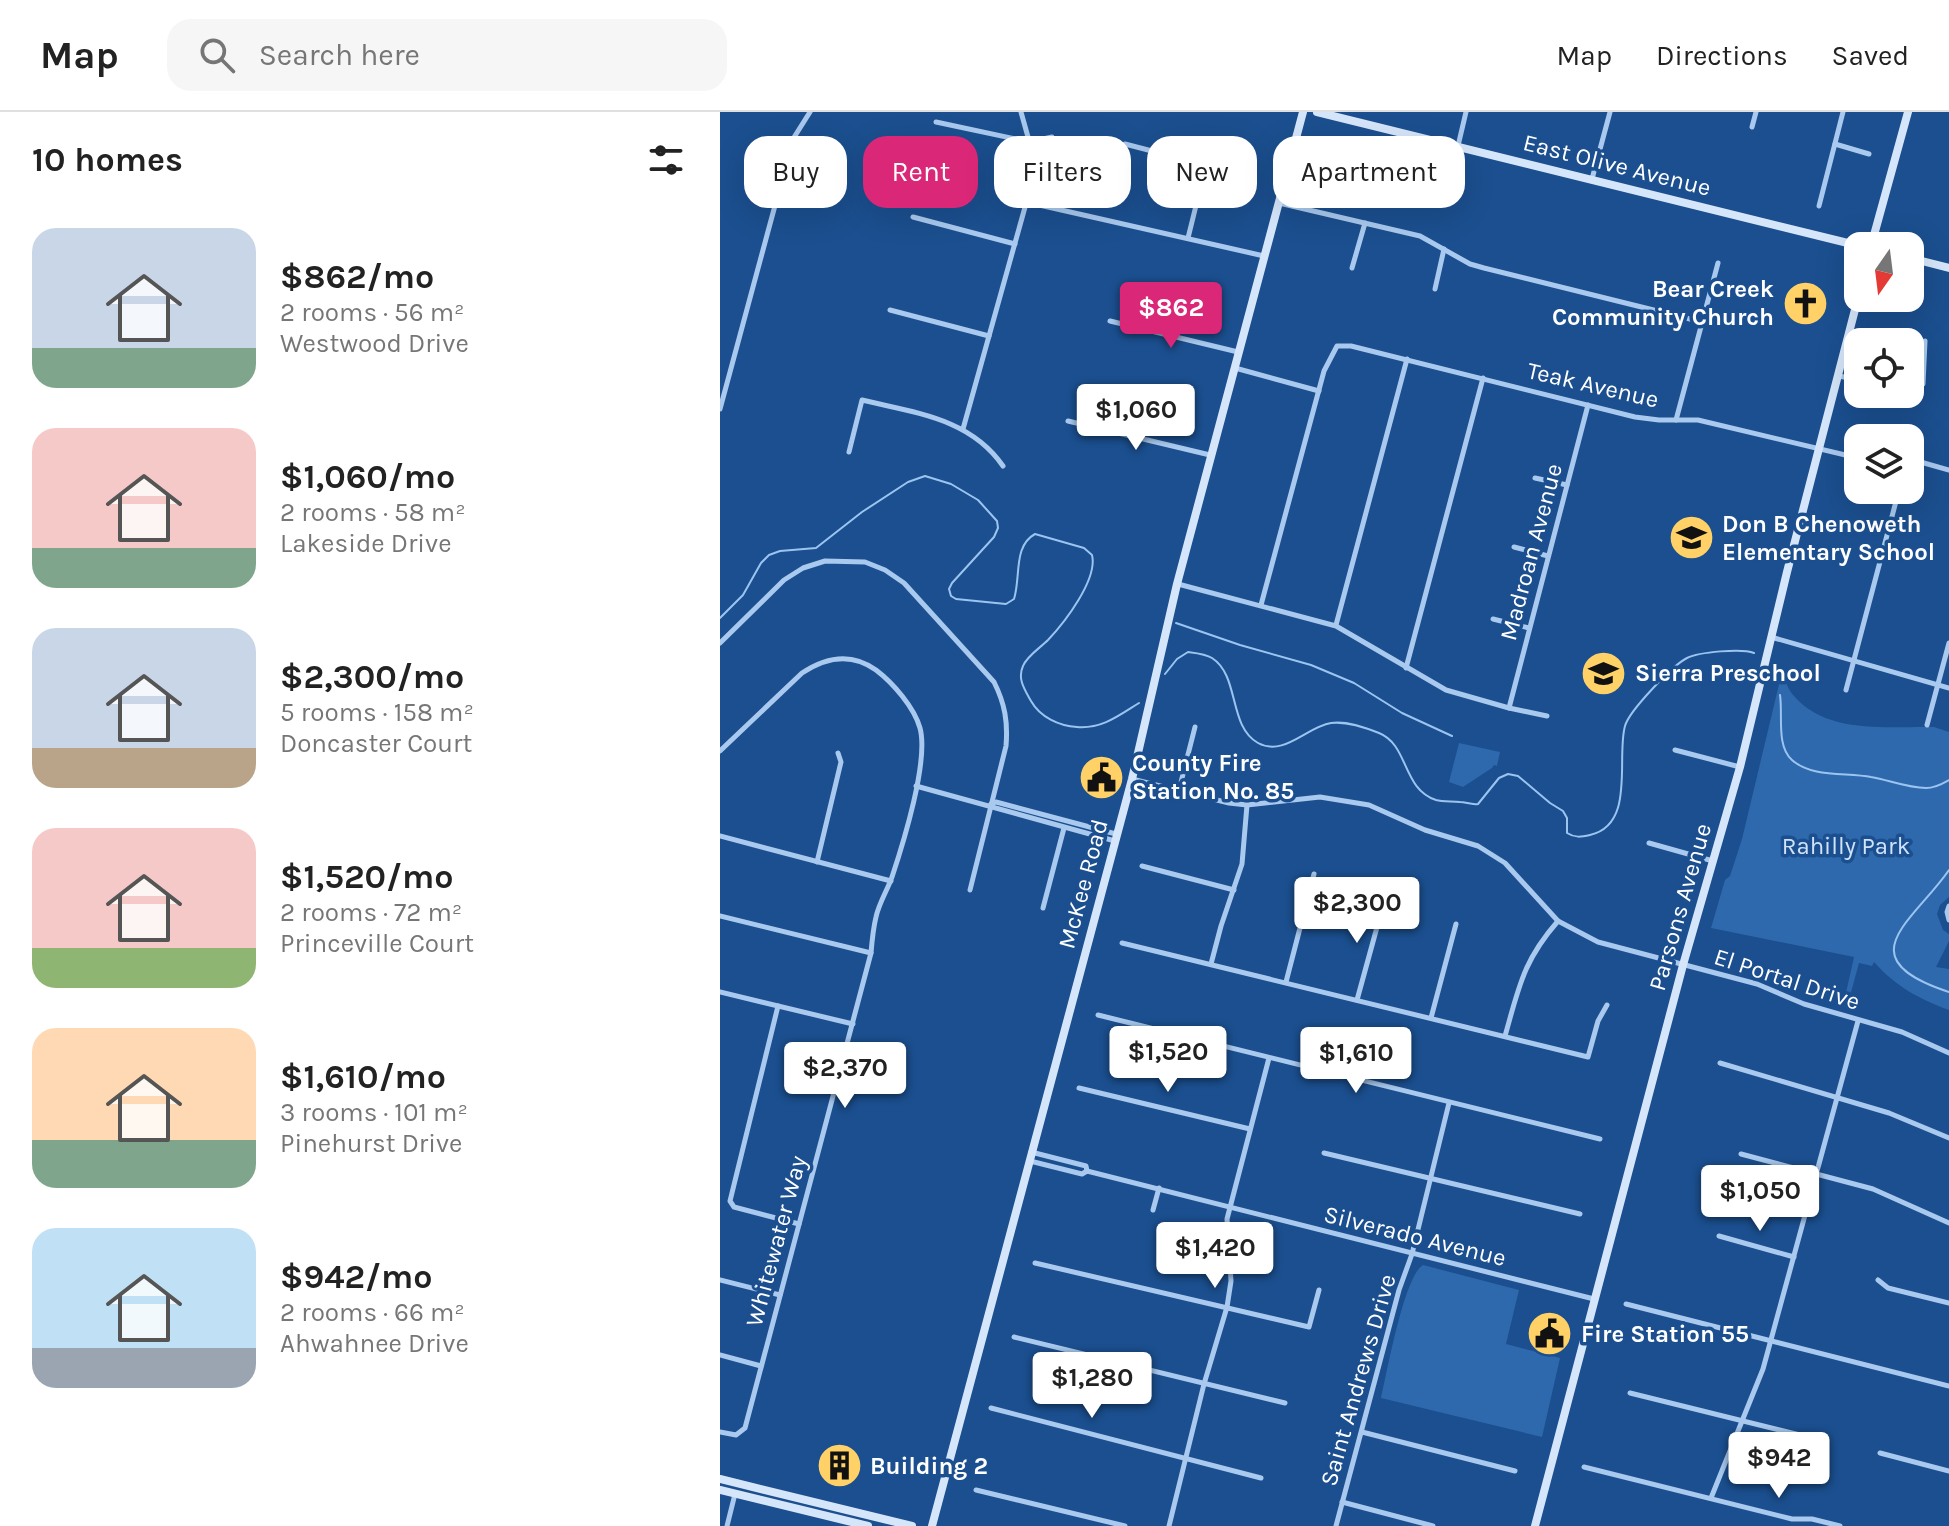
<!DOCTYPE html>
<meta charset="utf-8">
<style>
body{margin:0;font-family:Karla,sans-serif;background:#f6f6f6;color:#222;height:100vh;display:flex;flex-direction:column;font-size:30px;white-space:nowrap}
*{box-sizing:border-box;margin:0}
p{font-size:26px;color:#767676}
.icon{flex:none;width:44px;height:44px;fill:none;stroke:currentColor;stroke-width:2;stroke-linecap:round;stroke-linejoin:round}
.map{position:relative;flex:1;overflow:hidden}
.details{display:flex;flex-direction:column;background:#fff;width:720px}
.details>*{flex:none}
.guide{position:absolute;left:24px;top:24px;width:760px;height:72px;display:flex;gap:16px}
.needle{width:52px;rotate:194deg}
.controls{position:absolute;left:1124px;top:120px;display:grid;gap:16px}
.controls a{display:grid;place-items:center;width:80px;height:80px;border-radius:16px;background:#fff;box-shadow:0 8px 32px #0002;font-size:40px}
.price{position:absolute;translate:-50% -68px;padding:0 18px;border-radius:8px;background:#fff;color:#222;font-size:26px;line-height:52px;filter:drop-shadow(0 2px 4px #0008)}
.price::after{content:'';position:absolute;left:50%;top:48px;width:24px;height:18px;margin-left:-12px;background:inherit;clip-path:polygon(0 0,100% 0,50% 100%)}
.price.current{background:#db2777;color:#fff}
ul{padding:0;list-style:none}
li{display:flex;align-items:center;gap:24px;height:200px;padding:0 32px}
li span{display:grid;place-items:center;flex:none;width:224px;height:160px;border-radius:24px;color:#555}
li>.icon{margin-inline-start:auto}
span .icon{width:96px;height:96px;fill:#fffc;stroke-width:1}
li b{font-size:34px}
h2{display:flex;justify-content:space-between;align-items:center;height:96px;padding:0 32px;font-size:34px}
.chip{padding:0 28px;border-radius:24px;background:#fff;box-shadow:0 8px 32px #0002;font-size:28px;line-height:72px}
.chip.current{background:#db2777;color:#fff}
header{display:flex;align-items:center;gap:48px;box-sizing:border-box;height:112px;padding:0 40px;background:#fff;border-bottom:2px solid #e0e0e0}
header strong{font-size:38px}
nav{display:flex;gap:44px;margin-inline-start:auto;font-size:28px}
.search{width:560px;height:72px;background:#f6f6f6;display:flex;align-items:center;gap:20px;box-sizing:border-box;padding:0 28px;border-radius:24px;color:#767676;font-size:30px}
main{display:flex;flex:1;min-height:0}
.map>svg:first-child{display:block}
.green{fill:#2e69ad}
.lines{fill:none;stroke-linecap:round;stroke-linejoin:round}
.stream{stroke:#9cc4f0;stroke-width:2}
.street{stroke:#a9c9ee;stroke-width:5}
.secondary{stroke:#d6e6fa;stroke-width:8}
.labels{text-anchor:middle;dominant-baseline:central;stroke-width:7;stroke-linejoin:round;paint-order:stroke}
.street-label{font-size:24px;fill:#fff;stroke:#1b4f8f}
.poi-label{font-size:24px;font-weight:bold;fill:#fff;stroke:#1b4f8f;text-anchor:start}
.park-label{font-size:24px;fill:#cfe3fa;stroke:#1b4f8f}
</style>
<header>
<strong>Map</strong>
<div class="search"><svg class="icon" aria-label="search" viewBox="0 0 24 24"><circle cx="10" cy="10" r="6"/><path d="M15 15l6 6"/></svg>Search here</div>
<nav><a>Map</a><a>Directions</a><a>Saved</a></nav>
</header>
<main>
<section class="details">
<h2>10 homes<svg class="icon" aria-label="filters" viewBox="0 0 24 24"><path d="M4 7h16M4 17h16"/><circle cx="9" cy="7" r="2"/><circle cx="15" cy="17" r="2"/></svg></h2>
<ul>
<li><span style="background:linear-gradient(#c9d6e8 75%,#7fa58c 0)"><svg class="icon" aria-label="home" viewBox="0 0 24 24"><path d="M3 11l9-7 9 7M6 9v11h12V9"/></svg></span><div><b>$862/mo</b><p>2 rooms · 56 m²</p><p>Westwood Drive</p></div></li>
<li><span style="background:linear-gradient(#f6c9c9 75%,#7fa58c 0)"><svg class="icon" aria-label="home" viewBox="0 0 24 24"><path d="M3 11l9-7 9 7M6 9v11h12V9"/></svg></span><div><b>$1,060/mo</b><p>2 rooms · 58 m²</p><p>Lakeside Drive</p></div></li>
<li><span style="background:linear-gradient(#c9d6e8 75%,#b9a48a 0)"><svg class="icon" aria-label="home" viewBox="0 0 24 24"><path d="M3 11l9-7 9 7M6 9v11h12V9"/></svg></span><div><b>$2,300/mo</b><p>5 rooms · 158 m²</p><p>Doncaster Court</p></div></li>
<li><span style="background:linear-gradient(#f6c9c9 75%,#8fb573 0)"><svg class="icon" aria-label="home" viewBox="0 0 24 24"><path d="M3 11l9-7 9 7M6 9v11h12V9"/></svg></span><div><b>$1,520/mo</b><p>2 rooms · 72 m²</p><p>Princeville Court</p></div></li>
<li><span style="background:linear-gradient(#ffd9b3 70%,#7fa58c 0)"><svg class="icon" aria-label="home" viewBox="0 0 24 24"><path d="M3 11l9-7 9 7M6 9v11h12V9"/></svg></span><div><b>$1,610/mo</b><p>3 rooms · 101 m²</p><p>Pinehurst Drive</p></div></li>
<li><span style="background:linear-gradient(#bfe0f5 75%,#9aa5b1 0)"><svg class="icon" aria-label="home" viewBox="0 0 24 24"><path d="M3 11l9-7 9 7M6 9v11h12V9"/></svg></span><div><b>$942/mo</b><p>2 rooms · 66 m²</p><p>Ahwahnee Drive</p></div></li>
</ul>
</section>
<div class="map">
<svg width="1229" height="1414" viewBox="0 0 1229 1414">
<rect width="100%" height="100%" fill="#1b4f8f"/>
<g class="green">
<path d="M1062,560C1065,568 1068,577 1073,583C1107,623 1167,614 1214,615L1229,620V785L1220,793L1217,802L1223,818L1229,822V829L1216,855L1229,857V898C1199,887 1175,874 1154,850L1152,854L1139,851L1127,895L1123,894L1134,845L991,816L1005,768L1010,764L1022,727Z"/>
<polygon points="739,631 780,640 777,654 774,653 772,656 743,675 729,670"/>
<path d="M703,1153L799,1178L786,1232L840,1246L822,1325L661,1286C667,1261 684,1164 703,1153Z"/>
</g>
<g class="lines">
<g class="stream">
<path d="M0,506L23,483L41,451L49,443L60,439L96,436L142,400L188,370L205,364L231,372L258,388L277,409L278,416L274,425L232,471L229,477L231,484L236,487L286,492L294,487C301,465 293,434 315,422L364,436L372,443C378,467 345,510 328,528C320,536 307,544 303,554C297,567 305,578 311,589C320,605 339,614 357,615C382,617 398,604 419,591"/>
<polyline points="456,511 520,533 591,553 634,571 682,601 732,624"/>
<path d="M445,562L457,547L468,540C476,541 486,542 492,546C520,564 508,614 538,631C564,645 586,615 611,611C627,609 644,615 659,621C689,633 682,677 716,688C723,690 732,689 740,690C746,690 751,693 758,692L779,666L788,662L798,664L830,691L843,699L847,706V721C855,726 861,725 870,723C916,713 896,645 905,614C909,599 953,553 967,546C979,540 1022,536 1034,541"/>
<path d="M1060,583C1063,603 1056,634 1072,648C1092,666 1127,660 1151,665C1169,668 1187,676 1206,676C1214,676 1222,672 1229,668"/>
<path d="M1229,758C1192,811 1126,846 1229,880"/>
</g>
<g class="street">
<polyline points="216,10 310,30 332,25"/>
<polyline points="1032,15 1036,0"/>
<polyline points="405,32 486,53 468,126"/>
<polyline points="1115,32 1149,42"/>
<polyline points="738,34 746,0"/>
<polyline points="872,67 890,0"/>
<polyline points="306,90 544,144"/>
<polyline points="559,91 700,124 750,152 764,156 982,210"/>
<polyline points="1099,94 1123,0"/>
<polyline points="193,105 295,132"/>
<polyline points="632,156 645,111"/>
<polyline points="715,177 724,137"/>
<polyline points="170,198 269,224"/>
<polyline points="390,209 518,240"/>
<polyline points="515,256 599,279"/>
<polyline points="1119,264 1138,268"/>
<polyline points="1190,271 1203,272 1205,229"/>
<polyline points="0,297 73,27 90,0"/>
<polyline points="956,308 998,151"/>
<polyline points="348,309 490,343"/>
<polyline points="243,317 314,63 315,50 301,0"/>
<path d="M129,340L142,288C195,301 250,306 283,354"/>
<polyline points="1190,347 1229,358"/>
<polyline points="815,366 847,373"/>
<polyline points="794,435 828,444"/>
<polyline points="458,472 616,514 726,578 789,596 827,604"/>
<polyline points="541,493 604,259 617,234 631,234 915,305 939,308 978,308 1138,346"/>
<polyline points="773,507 809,516"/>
<polyline points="616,513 687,247"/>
<polyline points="1051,525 1229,576"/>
<path d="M0,531L64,468L83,456L105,449L145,450L165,458L184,471L274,570C285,592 288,610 286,634L250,778"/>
<polyline points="686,556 763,266"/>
<polyline points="1126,578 1179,378"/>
<polyline points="789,596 868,293"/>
<polyline points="1207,613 1229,531"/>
<polyline points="955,638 1020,655"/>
<path d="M0,639L82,561C106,545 131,540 156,558C173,571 194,595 200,616C209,649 183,732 172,765C167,779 159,791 156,805C153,817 152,829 151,841L25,1316L16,1323L0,1320"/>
<polyline points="412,667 509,691 527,693 600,685 649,693 705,718 758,734 785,751 838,809 878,830 1037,872 1084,892 1182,920 1229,941"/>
<polyline points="196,674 395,729"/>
<polyline points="459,678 475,615"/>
<polyline points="271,692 276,690 396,722"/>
<polyline points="0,724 171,769"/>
<polyline points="929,731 993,749"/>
<polyline points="97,750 121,650 118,641"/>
<polyline points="422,754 514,778"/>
<polyline points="1229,794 1227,800 1229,808"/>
<polyline points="323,796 344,716"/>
<polyline points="0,804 151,841"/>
<polyline points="402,831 868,945 878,909 887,893"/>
<polyline points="491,852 501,814 522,752 527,693"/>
<polyline points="566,870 594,762"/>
<polyline points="0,880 133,912"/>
<polyline points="637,888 665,786"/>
<polyline points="58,894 10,1089 14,1095 79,1112"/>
<polyline points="378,903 880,1027"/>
<polyline points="711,906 736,812"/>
<path d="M785,924C799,875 803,849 838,809"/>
<polyline points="1000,951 1169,1001 1229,1026"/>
<polyline points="359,976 530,1017"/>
<polyline points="311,1040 366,1054 367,1059"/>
<polyline points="604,1041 860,1102"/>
<polyline points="1021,1042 1153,1077 1229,1111"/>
<polyline points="310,1049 362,1062 367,1059 874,1187"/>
<polyline points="433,1098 439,1076"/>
<polyline points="999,1124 1074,1145"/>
<polyline points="315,1151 589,1215 599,1178"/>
<polyline points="0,1168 60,1183"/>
<polyline points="1158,1168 1168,1176 1229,1191"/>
<polyline points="906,1192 1229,1274"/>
<polyline points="294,1225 565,1291"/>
<polyline points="0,1243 41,1254"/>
<polyline points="910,1281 1084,1324"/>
<polyline points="271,1296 541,1366"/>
<polyline points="642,1320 795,1359"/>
<polyline points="1160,1341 1229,1359"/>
<polyline points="864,1355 1072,1407 1092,1407 1120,1414"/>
<polyline points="256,1378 405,1414"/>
<polyline points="991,1386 1043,1257 1138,909"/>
<polyline points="622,1390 713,1414"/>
<polyline points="7,1414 15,1382"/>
<polyline points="449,1414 484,1272 507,1195 511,1169 507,1107 549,946"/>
<polyline points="616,1414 679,1178 692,1142 729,991"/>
</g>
<g class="secondary">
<polyline points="597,0 1140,134"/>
<polyline points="1151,134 1188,0"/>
<polyline points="1190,146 1229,156"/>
<polyline points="0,1367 192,1414"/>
<polyline points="0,1378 148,1414"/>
<polyline points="212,1414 412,667 457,472 583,0"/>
<polyline points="815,1414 963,853 1020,655 1067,460 1138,186"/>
</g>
</g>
<defs>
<symbol id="church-disc" viewBox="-11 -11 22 22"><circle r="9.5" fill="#ffd166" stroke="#1b4f8f"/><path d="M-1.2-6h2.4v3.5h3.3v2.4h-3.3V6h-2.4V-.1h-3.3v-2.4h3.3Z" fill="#111"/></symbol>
<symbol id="school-disc" viewBox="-11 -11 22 22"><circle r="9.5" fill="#ffd166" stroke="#1b4f8f"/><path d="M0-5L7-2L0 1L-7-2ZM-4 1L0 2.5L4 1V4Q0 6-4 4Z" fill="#111"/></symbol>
<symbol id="civic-disc" viewBox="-11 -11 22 22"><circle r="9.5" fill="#ffd166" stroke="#1b4f8f"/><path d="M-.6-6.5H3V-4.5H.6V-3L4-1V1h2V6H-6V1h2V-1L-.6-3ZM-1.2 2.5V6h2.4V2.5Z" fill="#111"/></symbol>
<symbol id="building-disc" viewBox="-11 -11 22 22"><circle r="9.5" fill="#ffd166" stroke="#1b4f8f"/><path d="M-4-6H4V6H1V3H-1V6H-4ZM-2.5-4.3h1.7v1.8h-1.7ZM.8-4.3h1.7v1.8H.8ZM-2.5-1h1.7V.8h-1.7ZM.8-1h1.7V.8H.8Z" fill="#111"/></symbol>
</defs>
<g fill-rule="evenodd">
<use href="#church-disc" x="1060" y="166" width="51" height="51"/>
<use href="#school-disc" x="946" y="400" width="51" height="51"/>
<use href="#school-disc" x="858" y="536" width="51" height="51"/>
<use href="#civic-disc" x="356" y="640" width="51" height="51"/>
<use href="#civic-disc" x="804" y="1196" width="51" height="51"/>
<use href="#building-disc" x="94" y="1328" width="51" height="51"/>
</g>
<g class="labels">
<g class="street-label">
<text transform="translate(897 53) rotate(14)">East Olive Avenue</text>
<text transform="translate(873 273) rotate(13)">Teak Avenue</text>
<text transform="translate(811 440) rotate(-75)">Madroan Avenue</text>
<text transform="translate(363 772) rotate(-75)">McKee Road</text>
<text transform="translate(960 795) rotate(-74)">Parsons Avenue</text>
<text transform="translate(1067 867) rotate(18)">El Portal Drive</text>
<text transform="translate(695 1124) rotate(14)">Silverado Avenue</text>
<text transform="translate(56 1129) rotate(-75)">Whitewater Way</text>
<text transform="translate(638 1268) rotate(-74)">Saint Andrews Drive</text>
</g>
<g class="poi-label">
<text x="1054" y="177" text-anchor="end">Bear Creek<tspan x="1054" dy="28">Community Church</tspan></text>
<text x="1002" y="412">Don B Chenoweth<tspan x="1002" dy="28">Elementary School</tspan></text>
<text x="915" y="561">Sierra Preschool</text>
<text x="412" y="651">County Fire<tspan x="412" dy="28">Station No. 85</tspan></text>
<text x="861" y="1222">Fire Station 55</text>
<text x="150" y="1354">Building 2</text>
</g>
<g class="park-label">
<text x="1126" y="734">Rahilly Park</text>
</g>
</g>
</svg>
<div class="controls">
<a><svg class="needle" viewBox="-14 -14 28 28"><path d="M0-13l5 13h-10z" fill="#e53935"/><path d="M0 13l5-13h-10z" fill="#767676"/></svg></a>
<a><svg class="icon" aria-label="locate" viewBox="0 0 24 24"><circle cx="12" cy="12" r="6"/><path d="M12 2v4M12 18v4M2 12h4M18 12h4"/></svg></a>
<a><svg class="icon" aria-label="layers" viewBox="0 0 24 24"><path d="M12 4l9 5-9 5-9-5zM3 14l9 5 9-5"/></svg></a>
</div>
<b class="price current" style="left:451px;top:238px">$862</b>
<b class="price" style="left:416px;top:340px">$1,060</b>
<b class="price" style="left:637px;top:833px">$2,300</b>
<b class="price" style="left:448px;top:982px">$1,520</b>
<b class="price" style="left:636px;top:983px">$1,610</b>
<b class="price" style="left:125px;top:998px">$2,370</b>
<b class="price" style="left:1040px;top:1121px">$1,050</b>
<b class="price" style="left:495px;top:1178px">$1,420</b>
<b class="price" style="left:372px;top:1308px">$1,280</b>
<b class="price" style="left:1059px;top:1388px">$942</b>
<div class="guide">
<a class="chip">Buy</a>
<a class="chip current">Rent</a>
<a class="chip">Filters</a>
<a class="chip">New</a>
<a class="chip">Apartment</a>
</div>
</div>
</main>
